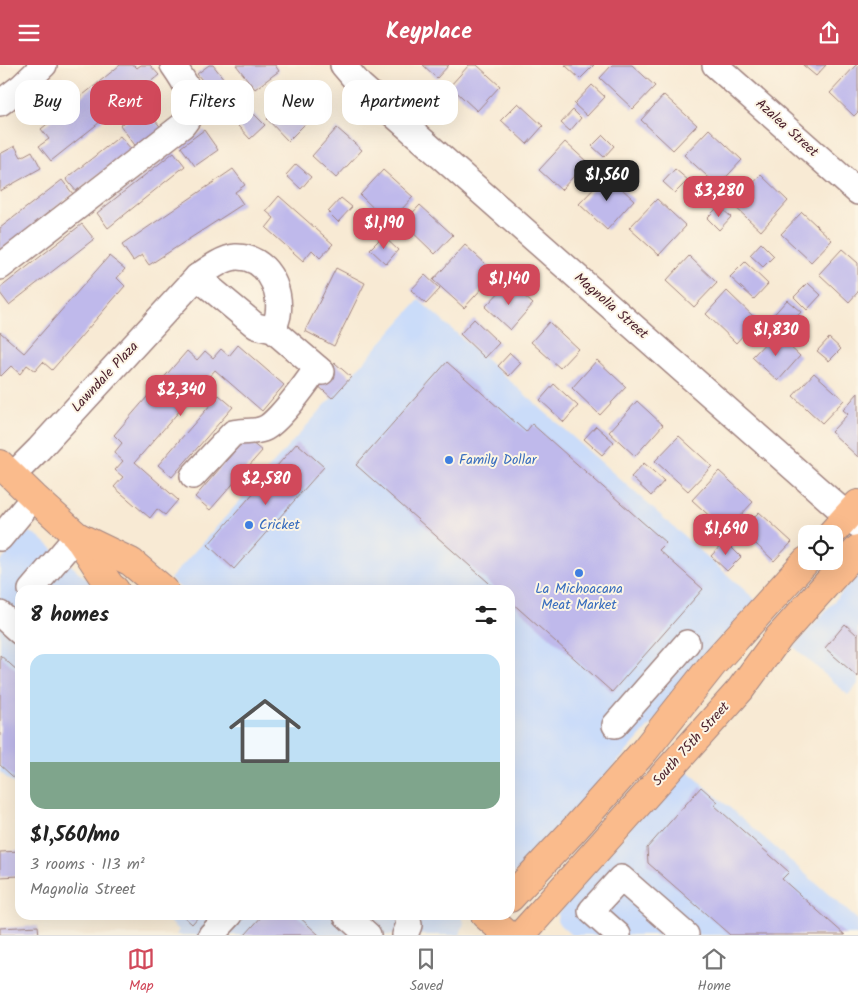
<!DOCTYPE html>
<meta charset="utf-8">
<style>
body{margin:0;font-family:Kalam,sans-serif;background:#f2f2f2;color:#222;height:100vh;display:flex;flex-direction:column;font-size:19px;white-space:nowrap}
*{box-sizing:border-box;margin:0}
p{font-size:16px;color:#767676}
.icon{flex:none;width:28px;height:28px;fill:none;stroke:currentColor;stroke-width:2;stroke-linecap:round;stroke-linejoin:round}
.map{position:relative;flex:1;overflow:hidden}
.drawer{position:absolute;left:15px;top:520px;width:500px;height:335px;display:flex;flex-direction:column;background:#fff;border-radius:15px;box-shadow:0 5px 20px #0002}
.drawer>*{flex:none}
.hud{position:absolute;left:15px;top:15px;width:500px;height:45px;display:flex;gap:10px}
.tools{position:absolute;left:798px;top:460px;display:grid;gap:10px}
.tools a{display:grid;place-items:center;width:45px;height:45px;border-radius:10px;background:#fff;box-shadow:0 5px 20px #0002;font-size:25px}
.price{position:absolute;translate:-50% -42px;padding:0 11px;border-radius:10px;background:#d1495b;color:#fff;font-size:16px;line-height:32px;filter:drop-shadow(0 1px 2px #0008)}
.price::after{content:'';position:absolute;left:50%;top:30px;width:15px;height:11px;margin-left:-8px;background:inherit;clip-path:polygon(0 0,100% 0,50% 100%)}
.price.current{background:#222;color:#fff}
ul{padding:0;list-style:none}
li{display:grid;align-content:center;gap:10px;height:265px;padding:0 15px}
li span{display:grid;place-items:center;height:155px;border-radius:15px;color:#555}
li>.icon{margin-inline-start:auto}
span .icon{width:90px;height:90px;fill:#fffc;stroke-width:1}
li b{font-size:21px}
h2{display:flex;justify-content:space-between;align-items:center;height:60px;padding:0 15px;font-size:21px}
.tag{padding:0 18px;border-radius:15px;background:#fff;box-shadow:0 5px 20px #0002;font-size:18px;line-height:45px}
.tag.current{background:#d1495b;color:#fff}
header{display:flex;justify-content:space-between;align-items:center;height:65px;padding:0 15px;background:#d1495b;color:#fff;font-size:22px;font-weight:700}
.tabs{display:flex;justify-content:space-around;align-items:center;height:70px;border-top:1px solid #e0e0e0;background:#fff;font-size:14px;color:#767676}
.tabs a{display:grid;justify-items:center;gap:2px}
.tabs .current{color:#d1495b}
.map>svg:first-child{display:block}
.built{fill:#cadcf9}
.building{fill:#bfb9eb}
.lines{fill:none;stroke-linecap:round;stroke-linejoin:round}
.minor-casing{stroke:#a18480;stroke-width:28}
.major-casing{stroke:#a18480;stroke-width:30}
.minor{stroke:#fff;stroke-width:25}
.major{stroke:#fabb8c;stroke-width:28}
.shop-dot{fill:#3f7fe0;stroke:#fcf5e5;stroke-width:2}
.labels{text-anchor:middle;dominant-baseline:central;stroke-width:4;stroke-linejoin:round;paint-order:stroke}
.street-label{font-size:14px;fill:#4a1f2b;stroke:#fcf5e5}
.shop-label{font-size:14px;fill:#366cbe;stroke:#fcf5e5;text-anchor:start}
</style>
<header><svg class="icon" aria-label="menu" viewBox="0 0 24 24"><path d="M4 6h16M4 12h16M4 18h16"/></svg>Keyplace<svg class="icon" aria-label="share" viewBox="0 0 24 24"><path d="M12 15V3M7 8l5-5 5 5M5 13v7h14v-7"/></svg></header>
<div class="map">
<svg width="858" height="870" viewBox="0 0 858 870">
<rect width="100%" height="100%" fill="#fcf5e5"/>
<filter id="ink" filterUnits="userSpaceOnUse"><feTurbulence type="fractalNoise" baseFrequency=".02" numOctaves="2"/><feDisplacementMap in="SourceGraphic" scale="10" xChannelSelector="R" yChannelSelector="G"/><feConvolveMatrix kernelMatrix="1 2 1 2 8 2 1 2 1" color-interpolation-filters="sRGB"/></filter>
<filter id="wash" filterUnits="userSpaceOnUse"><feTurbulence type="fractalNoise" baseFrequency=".0096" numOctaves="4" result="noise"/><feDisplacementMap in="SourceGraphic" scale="20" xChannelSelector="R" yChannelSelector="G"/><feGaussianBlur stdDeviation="1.12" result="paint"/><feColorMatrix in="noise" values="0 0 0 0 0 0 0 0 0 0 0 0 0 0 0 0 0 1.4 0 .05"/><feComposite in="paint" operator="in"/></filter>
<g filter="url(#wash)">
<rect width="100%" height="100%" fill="#f8ead4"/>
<g class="built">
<polygon points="419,235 759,538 522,804 510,810 510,525 183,525 170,514"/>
<polygon points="30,467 38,471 99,525 20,525 20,724 0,707 0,497 23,471"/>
<polygon points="858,509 858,619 848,630 794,582"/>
<polygon points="683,702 858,855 858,870 571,870 560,860 557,855 558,848"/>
<polygon points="162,850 462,850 464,858 460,870 176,870 179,865"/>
</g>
<g id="blocks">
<g class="building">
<polygon points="120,0 134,0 137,3 141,0 150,0 159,10 51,96 39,81 49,74 41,64"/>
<polygon points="209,0 213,0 224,14 210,25 197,9"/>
<polygon points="236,0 275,0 279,6 255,24"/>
<polygon points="423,0 449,0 437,13"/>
<polygon points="469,0 477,0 500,21 477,46 450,21"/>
<polygon points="565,0 594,0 580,14"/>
<polygon points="612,0 632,0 655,21 633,44 600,13"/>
<polygon points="803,0 826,0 816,11"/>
<polygon points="856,0 858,1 858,47 854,51 830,28"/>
<polygon points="592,20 605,32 587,51 574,39"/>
<polygon points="294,28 315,49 288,76 267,54"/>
<polygon points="664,30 697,60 673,85 641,55"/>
<polygon points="518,38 543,61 527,79 501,55"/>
<polygon points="145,42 162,64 137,83 120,60"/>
<polygon points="573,45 581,53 570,66 561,58"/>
<polygon points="252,47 265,60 250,74 238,61"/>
<polygon points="337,63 362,85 336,113 312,91"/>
<polygon points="709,64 742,95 718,121 684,90"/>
<polygon points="204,65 218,85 195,101 181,82"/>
<polygon points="603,70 614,81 604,92 592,81"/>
<polygon points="120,71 131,84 77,127 66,114"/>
<polygon points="565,77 587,97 561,125 539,105"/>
<polygon points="15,81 21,92 32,86 41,103 0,126 0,89"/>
<polygon points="174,87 185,101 108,163 97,148"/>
<polygon points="296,99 311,112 301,124 286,110"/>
<polygon points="233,104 245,120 235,127 243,139 149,200 142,190 133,196 122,180"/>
<polygon points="675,104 688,115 675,128 663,117"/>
<polygon points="383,105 413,132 389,158 360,130"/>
<polygon points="607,110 634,135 607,165 579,139"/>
<polygon points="761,110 788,136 761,166 733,140"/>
<polygon points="62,115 73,129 0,186 0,163"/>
<polygon points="279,131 333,179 320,193 312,185 303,196 266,163 274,153 266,146"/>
<polygon points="341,133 352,142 338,157 328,147"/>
<polygon points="657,134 686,161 659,190 629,163"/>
<polygon points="420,140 453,170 435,189 403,158"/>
<polygon points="719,141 731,152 719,165 707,153"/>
<polygon points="802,147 832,175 811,197 781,169"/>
<polygon points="82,159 94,174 9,240 0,228 0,223"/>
<polygon points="383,171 398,185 386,199 370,184"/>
<polygon points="761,178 774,191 763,202 750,190"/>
<polygon points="465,180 496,208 464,243 433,215"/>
<polygon points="842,184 858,198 858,227 849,237 819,209"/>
<polygon points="109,191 125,204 117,213 125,221 52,305 43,297 35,306 27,300 20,309 11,301 1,311 0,310 0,267 24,288"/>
<polygon points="689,191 717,218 694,242 666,216"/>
<polygon points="745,197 768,219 754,234 730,212"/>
<polygon points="336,203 365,218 334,281 305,266"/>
<polygon points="425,210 440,224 426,239 411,225"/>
<polygon points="509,217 533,239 510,265 485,242"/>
<polygon points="808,218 821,230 807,245 794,232"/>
<polygon points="727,226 757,255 736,278 706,249"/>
<polygon points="787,235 801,247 782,267 769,255"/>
<polygon points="474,254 499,278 485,293 460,269"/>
<polygon points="549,257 578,284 560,303 531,277"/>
<polygon points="775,268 800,291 778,316 752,292"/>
<polygon points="829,273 841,284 829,296 817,286"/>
<polygon points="238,280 284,320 262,346 215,305 135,397 178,435 165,450 157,444 150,453 114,422 123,412 115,405 123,396 114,388 122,378 114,370 187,286 197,295 205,286 213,293 221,284 229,291"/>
<polygon points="510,288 521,298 509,311 498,301"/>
<polygon points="597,295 626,322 600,350 572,323"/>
<polygon points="447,297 526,367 532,359 666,478 659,485 703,524 612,627 510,536 510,525 497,525 356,400"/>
<polygon points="335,298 351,312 332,333 317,320"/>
<polygon points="814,308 844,335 822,358 793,331"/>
<polygon points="554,319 578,341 564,357 540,335"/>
<polygon points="858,328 858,392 831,367 848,349 843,345"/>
<polygon points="219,330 233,342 172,412 158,400"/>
<polygon points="637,336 663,360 635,391 609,367"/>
<polygon points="596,361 614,377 602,390 584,374"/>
<polygon points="679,371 712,401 688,426 655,396"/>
<polygon points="246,373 262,386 210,445 195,432"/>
<polygon points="297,378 324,402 234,504 208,480"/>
<polygon points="644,398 664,416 651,431 631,412"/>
<polygon points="719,406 753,437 726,466 692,435"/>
<polygon points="759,447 792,477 774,496 741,465"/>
<polygon points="725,476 741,492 727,506 711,491"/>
<polygon points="845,559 857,570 858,568 858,612 825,583"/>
<polygon points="0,590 20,608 20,718 0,700"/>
<polygon points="701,722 718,737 714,740 789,807 782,814 845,870 730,870 648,798 647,783"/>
<polygon points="20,786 20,811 0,812 0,787"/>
<polygon points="182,850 200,850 192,859"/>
<polygon points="263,850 297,850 319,870 245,870"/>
<polygon points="38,861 39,870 0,870 0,863"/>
</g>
</g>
</g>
<g filter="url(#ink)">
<use href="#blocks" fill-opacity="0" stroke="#a18480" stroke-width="1"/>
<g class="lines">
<defs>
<g id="minor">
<polyline points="343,0 360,20 858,460"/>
<polyline points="715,0 858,127"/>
<polyline points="0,38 21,22 44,0"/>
<path d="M0,202L183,60C185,57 189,53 190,49C196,32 182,13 173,0"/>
<polyline points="197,212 256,261 273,265 322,307"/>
<path d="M12,411L39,384L197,212C207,205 223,193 236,192C266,191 282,223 278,250C277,255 275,260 273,265"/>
<path d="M193,411L233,368C243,365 253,368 263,364C277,360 308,316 317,303"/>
<polyline points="0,473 34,432"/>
<polyline points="31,525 77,471"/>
<polyline points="0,549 20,567"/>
<polyline points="615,660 687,578"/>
<polyline points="346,850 368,870"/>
<polyline points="211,870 230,850"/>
<polyline points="405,870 409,860 407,850"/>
<polyline points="618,870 591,846 621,813 686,870"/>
</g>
<g id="major">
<polyline points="0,399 34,432 77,471 110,521 115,525"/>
<polyline points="831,469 858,439"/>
<polyline points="77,471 131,497 164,525"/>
<polyline points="510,833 571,768 645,685 713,599 806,496"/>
<polyline points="485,850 508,870"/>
<polyline points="521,870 740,625 779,572 858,484"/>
</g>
</defs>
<use href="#minor" class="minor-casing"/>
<use href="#major" class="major-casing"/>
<use href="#minor" class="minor"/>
<use href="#major" class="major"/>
</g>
</g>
<g class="shop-dot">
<circle cx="449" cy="395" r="5"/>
<circle cx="249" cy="460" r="5"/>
<circle cx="579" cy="508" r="5"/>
</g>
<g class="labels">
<g class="street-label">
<text transform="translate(787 63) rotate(42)">Azalea Street</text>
<text transform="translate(611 241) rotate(41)">Magnolia Street</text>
<text transform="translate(105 312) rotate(-47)">Lawndale Plaza</text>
<text transform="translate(691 679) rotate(-48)">South 75th Street</text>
</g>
<g class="shop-label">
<text x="459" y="395">Family Dollar</text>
<text x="259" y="460">Cricket</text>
<text x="579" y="524" text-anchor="middle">La Michoacana<tspan x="579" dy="16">Meat Market</tspan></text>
</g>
</g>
</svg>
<div class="tools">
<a><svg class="icon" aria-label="locate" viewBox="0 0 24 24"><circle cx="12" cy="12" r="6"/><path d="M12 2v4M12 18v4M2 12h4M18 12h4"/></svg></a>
</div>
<b class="price current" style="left:607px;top:137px">$1,560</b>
<b class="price" style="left:719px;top:153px">$3,280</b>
<b class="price" style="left:384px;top:185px">$1,190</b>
<b class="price" style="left:509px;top:241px">$1,140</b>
<b class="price" style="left:776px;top:292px">$1,830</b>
<b class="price" style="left:181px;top:352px">$2,340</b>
<b class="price" style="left:266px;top:441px">$2,580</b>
<b class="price" style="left:726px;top:491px">$1,690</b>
<div class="hud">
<a class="tag">Buy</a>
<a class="tag current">Rent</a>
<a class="tag">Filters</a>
<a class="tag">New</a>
<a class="tag">Apartment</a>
</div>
<section class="drawer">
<h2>8 homes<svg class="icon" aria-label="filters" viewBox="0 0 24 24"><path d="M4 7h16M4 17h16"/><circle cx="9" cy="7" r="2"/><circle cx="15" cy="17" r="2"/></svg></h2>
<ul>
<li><span style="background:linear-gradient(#bfe0f5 70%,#7fa58c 0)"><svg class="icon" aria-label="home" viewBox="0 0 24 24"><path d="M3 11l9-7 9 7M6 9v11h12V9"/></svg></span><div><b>$1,560/mo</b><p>3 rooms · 113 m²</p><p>Magnolia Street</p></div></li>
</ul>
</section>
</div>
<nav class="tabs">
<a class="current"><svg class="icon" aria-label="map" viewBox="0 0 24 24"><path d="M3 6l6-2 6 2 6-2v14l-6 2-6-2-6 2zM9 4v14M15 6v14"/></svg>Map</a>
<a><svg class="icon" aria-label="saved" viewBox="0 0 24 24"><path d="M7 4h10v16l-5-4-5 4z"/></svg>Saved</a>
<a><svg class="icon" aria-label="home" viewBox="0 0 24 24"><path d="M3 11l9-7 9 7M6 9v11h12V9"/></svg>Home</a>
</nav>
